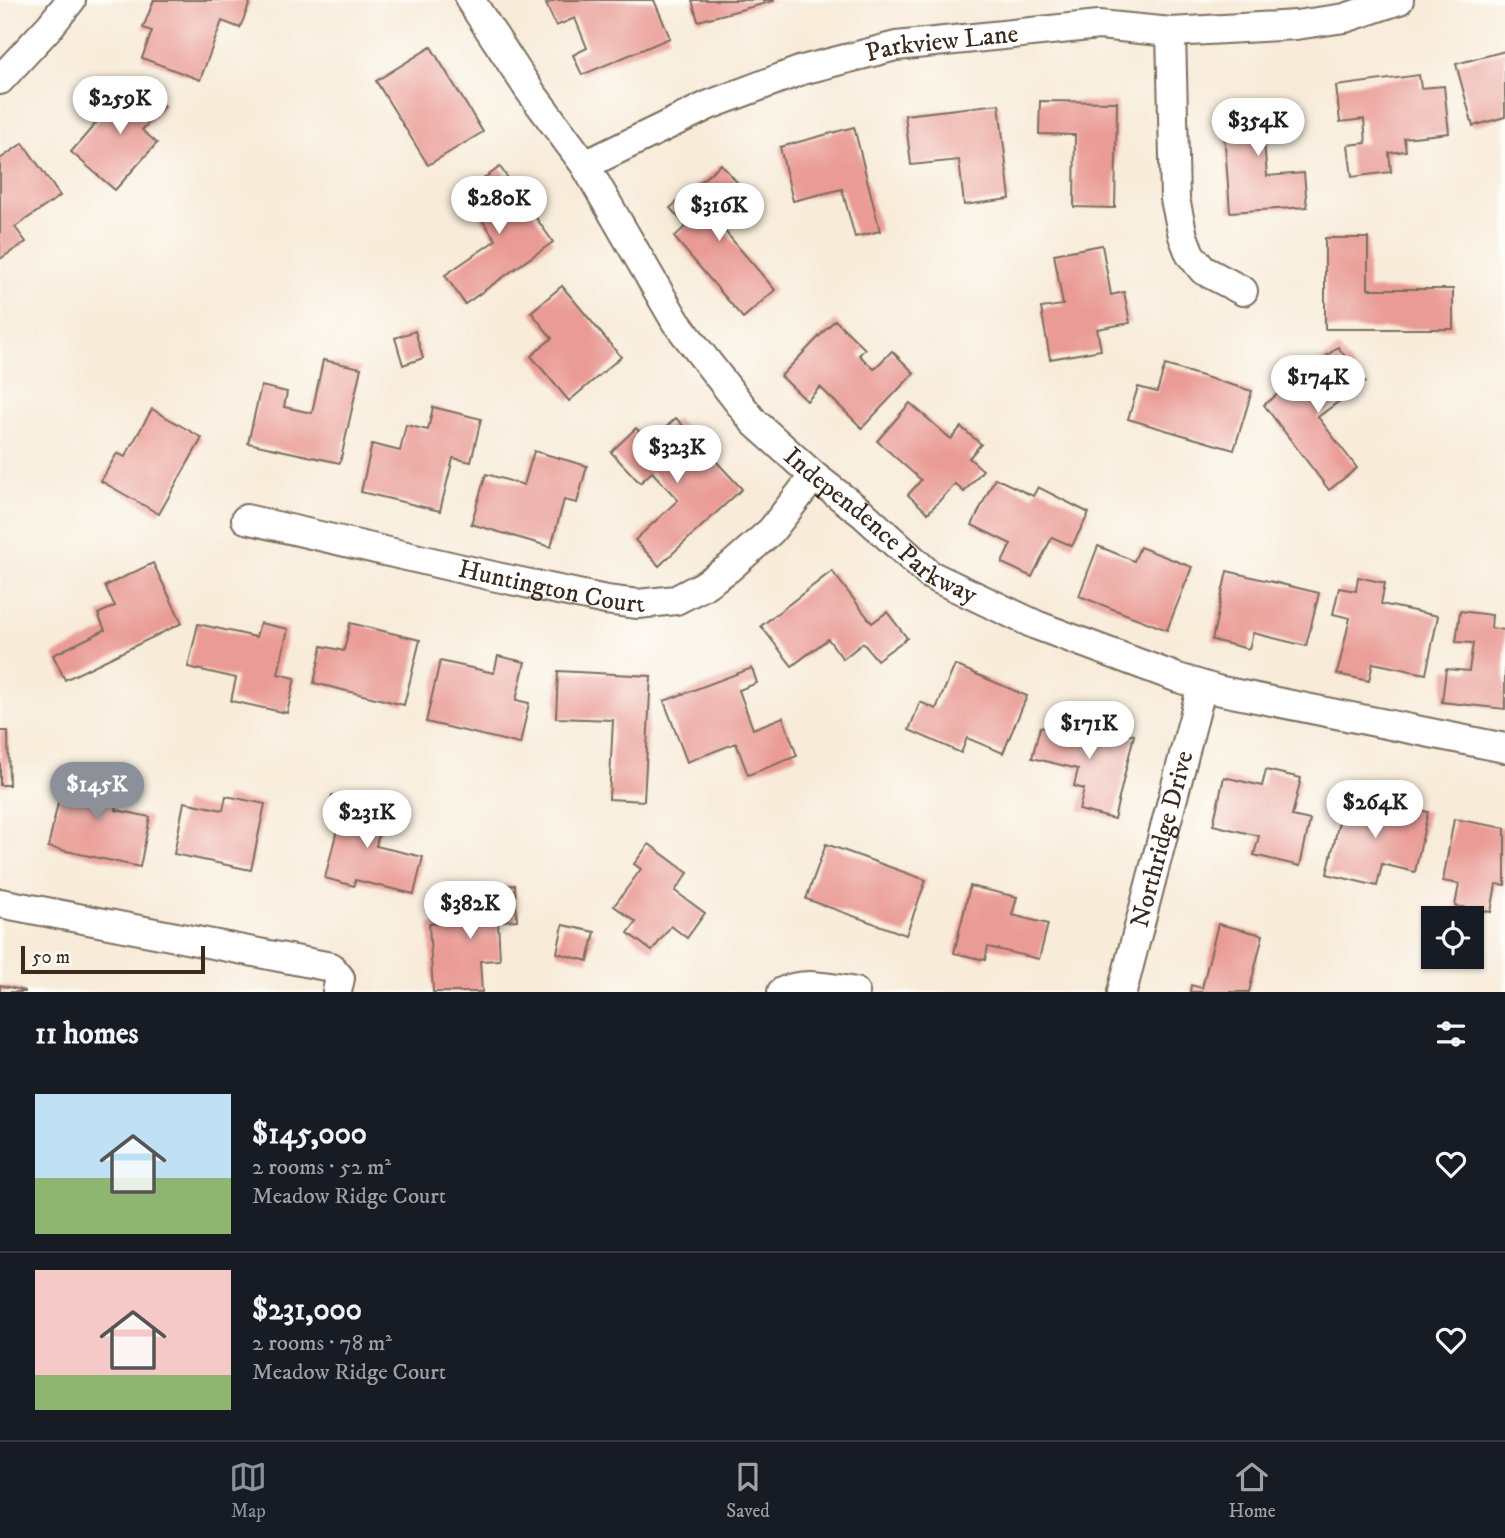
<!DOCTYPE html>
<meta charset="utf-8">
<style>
body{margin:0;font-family:"IM FELL DW Pica",serif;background:#20242c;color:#f1f3f6;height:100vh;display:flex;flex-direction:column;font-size:26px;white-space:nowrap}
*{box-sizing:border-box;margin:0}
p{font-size:23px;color:#9ea1a6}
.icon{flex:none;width:38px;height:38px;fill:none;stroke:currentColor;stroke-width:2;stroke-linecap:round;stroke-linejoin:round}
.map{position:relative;height:992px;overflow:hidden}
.details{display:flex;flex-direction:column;background:#171b24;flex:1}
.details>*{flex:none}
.fabs{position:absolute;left:1421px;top:906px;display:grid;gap:14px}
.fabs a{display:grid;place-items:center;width:63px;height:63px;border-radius:0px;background:#171b24;box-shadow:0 2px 5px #0004;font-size:35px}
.scale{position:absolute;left:21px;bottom:18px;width:184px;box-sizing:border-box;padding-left:7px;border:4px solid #3b2a1e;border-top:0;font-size:19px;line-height:24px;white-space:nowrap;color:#3b2a1e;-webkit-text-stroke:5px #fdfcf7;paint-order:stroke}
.price{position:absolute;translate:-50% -60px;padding:0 16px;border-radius:24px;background:#fff;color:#222;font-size:23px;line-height:46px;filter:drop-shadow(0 2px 4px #0008)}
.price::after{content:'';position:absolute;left:50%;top:42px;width:21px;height:16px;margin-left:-10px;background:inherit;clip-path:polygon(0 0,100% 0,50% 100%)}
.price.active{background:#8c9099;color:#fff}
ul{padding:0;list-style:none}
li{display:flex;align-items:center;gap:21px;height:175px;padding:0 35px}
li+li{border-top:2px solid #363941}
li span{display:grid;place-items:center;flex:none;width:196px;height:140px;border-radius:0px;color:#555}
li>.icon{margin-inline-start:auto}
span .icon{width:84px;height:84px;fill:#fffc;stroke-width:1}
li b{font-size:30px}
h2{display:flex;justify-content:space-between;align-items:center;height:84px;padding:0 35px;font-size:30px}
.tab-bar{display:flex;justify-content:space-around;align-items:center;height:98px;border-top:2px solid #363941;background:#171b24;font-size:19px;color:#9ea1a6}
.tab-bar a{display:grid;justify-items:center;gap:4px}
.tab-bar .active{color:#8c9099}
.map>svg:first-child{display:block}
.building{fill:#ea9b95}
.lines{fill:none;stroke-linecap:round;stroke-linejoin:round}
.minor-casing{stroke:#7d6e5f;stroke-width:32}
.minor{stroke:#fff;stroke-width:28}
.labels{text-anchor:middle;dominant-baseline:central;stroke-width:5;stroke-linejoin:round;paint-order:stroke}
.street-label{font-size:26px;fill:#3b2a1e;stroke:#fdfcf7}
</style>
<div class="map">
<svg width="1505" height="992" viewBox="0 0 1505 992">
<rect width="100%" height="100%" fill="#fdfcf7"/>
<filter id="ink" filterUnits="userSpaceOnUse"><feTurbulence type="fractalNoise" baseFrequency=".0143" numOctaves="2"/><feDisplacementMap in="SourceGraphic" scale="14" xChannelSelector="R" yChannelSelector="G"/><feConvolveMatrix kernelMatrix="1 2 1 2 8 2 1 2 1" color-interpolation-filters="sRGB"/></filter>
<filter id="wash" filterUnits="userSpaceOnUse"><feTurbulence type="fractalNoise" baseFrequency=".00686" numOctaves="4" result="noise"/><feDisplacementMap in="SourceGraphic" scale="28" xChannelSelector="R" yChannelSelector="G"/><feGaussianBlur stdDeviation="1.57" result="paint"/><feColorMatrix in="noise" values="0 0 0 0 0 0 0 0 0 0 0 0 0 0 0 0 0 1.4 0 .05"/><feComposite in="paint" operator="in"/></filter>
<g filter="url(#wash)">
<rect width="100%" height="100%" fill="#f8ebd9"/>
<g id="blocks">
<g class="building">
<polygon points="154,0 251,0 240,28 222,21 200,80 142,58 152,31 143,28"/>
<polygon points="555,0 654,0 670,38 582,75 573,55 587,48 575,18 556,26 546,4"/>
<polygon points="692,0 774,0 774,1 698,21"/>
<polygon points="431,47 483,132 428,165 376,81"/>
<polygon points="1505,51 1505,117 1473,126 1456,64"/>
<polygon points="1419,75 1421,88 1444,86 1449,133 1404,138 1406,151 1389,153 1391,172 1352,177 1348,145 1366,143 1364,119 1340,122 1336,86"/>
<polygon points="134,79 164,106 142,130 157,143 115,190 71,152"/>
<polygon points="1287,99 1290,129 1263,131 1267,176 1304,173 1307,207 1230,212 1222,104"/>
<polygon points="1040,101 1117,102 1115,208 1074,207 1075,135 1039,134"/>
<polygon points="999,104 1010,199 964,205 959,160 911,165 905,115"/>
<polygon points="854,127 880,231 855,237 842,189 793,201 780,147"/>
<polygon points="23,143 60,196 15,227 26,242 0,259 0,159"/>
<polygon points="721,164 743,189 711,215 775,290 743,318 674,237 686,226 670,208"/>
<polygon points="500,167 553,242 465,304 445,275 496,240 463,193"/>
<polygon points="1325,238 1368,238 1368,289 1453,289 1453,329 1325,329"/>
<polygon points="1102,245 1111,295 1124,292 1130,323 1097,329 1101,350 1050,359 1041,308 1063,305 1054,254"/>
<polygon points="562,286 621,357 569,401 531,356 552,338 531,312"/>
<polygon points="835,320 865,349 859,355 874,369 892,351 914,373 862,428 820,387 807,401 781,376"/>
<polygon points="415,331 423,358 403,365 395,338"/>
<polygon points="1338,347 1365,382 1318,417 1357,468 1329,490 1264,405"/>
<polygon points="323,360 361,368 340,463 248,443 261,386 287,392 284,407 312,413"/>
<polygon points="1165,365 1252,391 1234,450 1128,419 1138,387 1157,392"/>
<polygon points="910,403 951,439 961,427 981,444 969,458 983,470 964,492 955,484 928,513 908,495 921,480 877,441"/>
<polygon points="433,407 481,419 471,462 453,458 440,511 361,492 372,444 400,451 406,425 428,430"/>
<polygon points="152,409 202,438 159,514 101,481 117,453 125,457"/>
<polygon points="676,418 742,489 659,566 635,540 678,500 652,472 640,483 611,452 636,428 649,443"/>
<polygon points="534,451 587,466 577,503 564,500 551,547 471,524 486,474 524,485"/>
<polygon points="995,478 1033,496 1038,487 1089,513 1072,546 1052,537 1032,577 1002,563 1011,544 972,525"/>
<polygon points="1098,546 1134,561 1140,547 1192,567 1167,630 1079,596"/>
<polygon points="153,563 182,623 65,680 53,655 105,630 98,614 115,606 105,586"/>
<polygon points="832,571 872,623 887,612 907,638 877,660 863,643 843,659 828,639 792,666 761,626"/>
<polygon points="1227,571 1319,593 1306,646 1253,633 1249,649 1212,640"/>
<polygon points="1358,577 1385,583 1381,604 1438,616 1426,674 1373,663 1369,681 1337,674 1350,618 1333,614 1339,588 1356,591"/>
<polygon points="1460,611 1492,615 1491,628 1505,630 1505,709 1442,702 1446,669 1469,671 1473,643 1456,642"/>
<polygon points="260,623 288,629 278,674 295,678 287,713 231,701 236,678 188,667 198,624 256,637"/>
<polygon points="350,623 420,640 404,705 314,683 322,646 344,651"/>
<polygon points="498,656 525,662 516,700 529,703 520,744 426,722 440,661 494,673"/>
<polygon points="955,665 1027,696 1003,753 967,738 961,753 909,730 920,702 936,709"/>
<polygon points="752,668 757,683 739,690 753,729 783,717 797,756 748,775 736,743 687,762 664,701"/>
<polygon points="558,671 651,676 644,801 609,799 613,720 556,718"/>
<polygon points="1059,717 1134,735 1114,819 1079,810 1084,789 1074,786 1078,769 1032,758 1040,727 1056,731"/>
<polygon points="0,731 8,731 9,785 0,785"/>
<polygon points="1266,770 1301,778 1292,816 1310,820 1300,866 1254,855 1259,836 1213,825 1224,777 1262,786"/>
<polygon points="65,772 121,785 116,810 150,817 140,867 48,847"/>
<polygon points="1346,791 1380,798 1376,815 1399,820 1403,806 1428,812 1415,872 1382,864 1377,886 1327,874"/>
<polygon points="332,795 385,808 376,846 423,857 414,894 355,880 354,886 325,878 339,822 326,819"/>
<polygon points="226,796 265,804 251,870 174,854 184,802 223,810"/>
<polygon points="1454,819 1505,828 1505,885 1496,884 1491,912 1455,906 1459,884 1443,881"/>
<polygon points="649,844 688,873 675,891 705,913 687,938 671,926 652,951 628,933 636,922 614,906 641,869 634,864"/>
<polygon points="826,844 926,880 906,935 806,899"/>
<polygon points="515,885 517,920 498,921 500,960 480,961 482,992 433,992 429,924 473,921 471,888"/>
<polygon points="970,886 1017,897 1012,915 1048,924 1039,959 988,947 985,960 954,953"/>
<polygon points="1218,924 1263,935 1249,992 1190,992 1191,985 1202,988"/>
<polygon points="563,925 595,932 588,961 557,953"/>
<polygon points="0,985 25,991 25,992 0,992"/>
</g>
</g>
</g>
<g filter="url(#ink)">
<use href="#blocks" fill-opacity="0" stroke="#7d6e5f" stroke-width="2"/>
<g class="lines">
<defs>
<g id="minor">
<path id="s1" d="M470,0L530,91L585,165L676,322L754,422L814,476L862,513L930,575L1036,625L1178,678L1217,690L1505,748"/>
<polyline points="1171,32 1175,199 1183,236 1190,254 1203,270 1243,291"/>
<polyline points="0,80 50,26 71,0"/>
<path id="s2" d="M585,165L709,105L802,70L896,46L1099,25L1171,32L1296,25L1345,18L1399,0"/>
<path id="s3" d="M246,519L497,577L606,600L638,604L676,600L703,586L729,568L771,531L814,476"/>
<polyline points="0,903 331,967 340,978 337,992"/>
<path d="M782,992C805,981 831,988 855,992"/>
<path id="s4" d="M1122,992L1202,686"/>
</g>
</defs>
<use href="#minor" class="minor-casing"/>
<use href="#minor" class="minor"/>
</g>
</g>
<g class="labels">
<g class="street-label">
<text stroke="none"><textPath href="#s2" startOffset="380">Parkview Lane</textPath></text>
<text stroke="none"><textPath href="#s1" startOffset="674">Independence Parkway</textPath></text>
<text stroke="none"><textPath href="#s3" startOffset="313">Huntington Court</textPath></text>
<text stroke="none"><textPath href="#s4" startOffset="158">Northridge Drive</textPath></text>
</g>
</g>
</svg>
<div class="fabs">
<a><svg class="icon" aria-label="locate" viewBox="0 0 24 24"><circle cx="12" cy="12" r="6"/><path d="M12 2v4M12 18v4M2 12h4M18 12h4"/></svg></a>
</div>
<div class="scale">50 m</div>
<b class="price" style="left:120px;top:136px">$259K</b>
<b class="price" style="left:1258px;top:158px">$354K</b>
<b class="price" style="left:499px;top:236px">$280K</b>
<b class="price" style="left:719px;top:243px">$316K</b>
<b class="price" style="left:1318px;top:415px">$174K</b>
<b class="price" style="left:677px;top:485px">$323K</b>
<b class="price" style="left:1089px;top:761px">$171K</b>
<b class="price active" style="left:97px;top:822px">$145K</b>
<b class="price" style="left:1375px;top:840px">$264K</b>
<b class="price" style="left:367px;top:850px">$231K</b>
<b class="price" style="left:470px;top:941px">$382K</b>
</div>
<section class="details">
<h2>11 homes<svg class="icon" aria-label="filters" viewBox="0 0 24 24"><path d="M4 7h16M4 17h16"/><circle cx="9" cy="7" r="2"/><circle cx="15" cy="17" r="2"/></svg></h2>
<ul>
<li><span style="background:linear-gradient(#bfe0f5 60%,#8fb573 0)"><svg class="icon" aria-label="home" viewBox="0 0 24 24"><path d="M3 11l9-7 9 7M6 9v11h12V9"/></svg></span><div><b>$145,000</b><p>2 rooms · 52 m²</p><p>Meadow Ridge Court</p></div><svg class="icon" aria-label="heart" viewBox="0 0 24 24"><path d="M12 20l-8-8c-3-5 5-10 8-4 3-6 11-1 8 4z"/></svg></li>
<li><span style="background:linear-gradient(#f6c9c9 75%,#8fb573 0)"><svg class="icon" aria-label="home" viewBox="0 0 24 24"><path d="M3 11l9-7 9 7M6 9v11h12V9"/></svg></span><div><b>$231,000</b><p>2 rooms · 78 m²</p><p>Meadow Ridge Court</p></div><svg class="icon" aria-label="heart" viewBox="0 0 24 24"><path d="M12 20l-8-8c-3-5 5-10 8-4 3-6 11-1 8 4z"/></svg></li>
</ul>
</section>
<nav class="tab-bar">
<a class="active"><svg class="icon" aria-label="map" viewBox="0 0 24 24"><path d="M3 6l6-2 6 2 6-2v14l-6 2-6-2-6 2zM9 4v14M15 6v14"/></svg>Map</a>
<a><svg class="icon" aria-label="saved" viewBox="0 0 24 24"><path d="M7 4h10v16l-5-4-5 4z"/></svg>Saved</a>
<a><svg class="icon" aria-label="home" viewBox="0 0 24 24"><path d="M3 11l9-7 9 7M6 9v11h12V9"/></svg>Home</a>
</nav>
